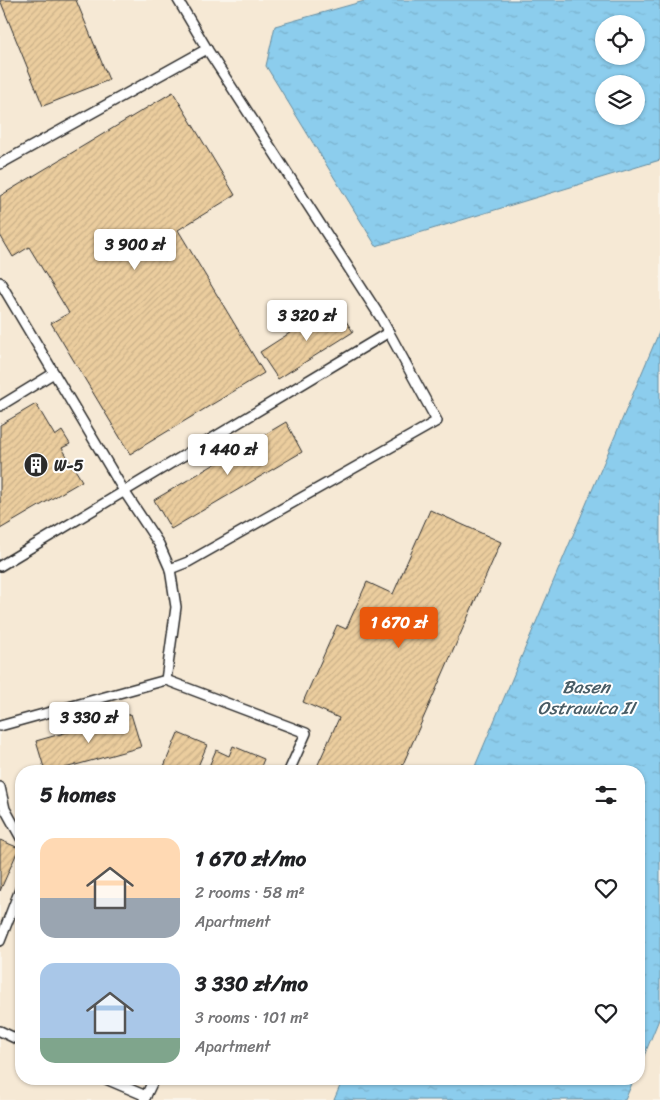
<!DOCTYPE html>
<meta charset="utf-8">
<style>
body{margin:0;font-family:Sriracha,sans-serif;background:#f2f2f2;color:#202124;height:100vh;display:flex;flex-direction:column;font-size:19px;white-space:nowrap}
*{box-sizing:border-box;margin:0}
p{font-size:16px;color:#757577}
.icon{flex:none;width:28px;height:28px;fill:none;stroke:currentColor;stroke-width:2;stroke-linecap:round;stroke-linejoin:round}
.map{position:relative;flex:1;overflow:hidden}
.details{position:absolute;left:15px;top:765px;width:630px;height:320px;display:flex;flex-direction:column;background:#fff;border-radius:20px;box-shadow:0 1px 4px #0004}
.details>*{flex:none}
.controls{position:absolute;left:595px;top:15px;display:grid;gap:10px}
.controls a{display:grid;place-items:center;width:50px;height:50px;border-radius:50%;background:#fff;box-shadow:0 1px 4px #0004;font-size:25px}
.price{position:absolute;translate:-50% -42px;padding:0 11px;border-radius:5px;background:#fff;color:#222;font-size:16px;line-height:32px;filter:drop-shadow(0 1px 2px #0008)}
.price::after{content:'';position:absolute;left:50%;top:30px;width:15px;height:11px;margin-left:-8px;background:inherit;clip-path:polygon(0 0,100% 0,50% 100%)}
.price.on{background:#ea580c;color:#fff}
ul{padding:0;list-style:none}
li{display:flex;align-items:center;gap:15px;height:125px;padding:0 25px}
li span{display:grid;place-items:center;flex:none;width:140px;height:100px;border-radius:15px;color:#555}
li>.icon{margin-inline-start:auto}
span .icon{width:60px;height:60px;fill:#fffc;stroke-width:1}
li b{font-size:21px}
h2{display:flex;justify-content:space-between;align-items:center;height:60px;padding:0 25px;font-size:21px}
.map>svg:first-child{display:block}
.built{fill:#f6e9d5}
.water{fill:url(#water-ripples);stroke:#658c9f;fill-rule:evenodd}
.building{fill:url(#building-hatch);stroke:#2b2b2b}
.lines{fill:none;stroke-linecap:round;stroke-linejoin:round}
.service-casing{stroke:#2b2b2b;stroke-width:12}
.service{stroke:#fff;stroke-width:9}
.labels{text-anchor:middle;dominant-baseline:central;stroke-width:4;stroke-linejoin:round;paint-order:stroke}
.poi-label{font-size:16px;font-weight:bold;fill:#2b2b2b;stroke:#fff;text-anchor:start}
.water-label{font-size:18px;font-style:italic;fill:#485c65;stroke:#fff}
</style>
<div class="map">
<svg width="660" height="1100" viewBox="0 0 660 1100">
<defs>
<pattern id="water-ripples" width="26" height="14" patternUnits="userSpaceOnUse" patternTransform="scale(1.25)"><rect width="26" height="14" fill="#8ccded"/><path d="M2 4q2-2 4 0t4 0M15 11q2-2 4 0t4 0" fill="none" stroke="#79b0cb"/></pattern>
<pattern id="building-hatch" width="6" height="6" patternUnits="userSpaceOnUse" patternTransform="scale(1.25)"><rect width="6" height="6" fill="#ebcd9e"/><path d="M-1 1l2-2M0 6l6-6M5 7l2-2" fill="none" stroke="#cab088"/></pattern>
</defs>
<rect width="100%" height="100%" fill="#fbf5ec"/>
<filter id="ink" filterUnits="userSpaceOnUse"><feTurbulence type="fractalNoise" baseFrequency=".02" numOctaves="2"/><feDisplacementMap in="SourceGraphic" scale="10" xChannelSelector="R" yChannelSelector="G"/><feConvolveMatrix kernelMatrix="1 2 1 2 8 2 1 2 1" color-interpolation-filters="sRGB"/></filter>
<g filter="url(#ink)">
<g class="built">
<polygon points="0,0 368,0 275,26 375,246 660,160 660,330 473,771 21,771 21,1079 343,1079 334,1100 0,1100"/>
<polygon points="660,1017 660,1100 625,1100 634,1079 639,1079 639,1068"/>
</g>
<g class="water">
<path d="M368,0H660V160L376,246L266,66L275,26ZM604,24H636V56H604ZM604,84H636V116H604Z"/>
<polygon points="660,330 660,1017 639,1068 639,771 473,771"/>
<polygon points="343,1079 634,1079 625,1100 334,1100"/>
</g>
<g class="building">
<polygon points="0,0 76,0 109,80 43,106"/>
<polygon points="173,92 235,195 178,230 264,373 130,454 51,323 69,313 29,247 13,257 0,235 0,196"/>
<polygon points="335,304 353,332 278,379 260,352"/>
<polygon points="36,404 55,436 62,431 70,444 62,448 82,481 0,529 0,425"/>
<polygon points="286,422 302,452 171,529 154,500"/>
<polygon points="430,510 501,542 400,771 315,771 339,718 303,702 337,625 346,629 367,582 393,594"/>
<polygon points="131,714 141,747 54,771 45,771 36,741"/>
<polygon points="178,733 207,745 196,771 162,771"/>
<polygon points="233,746 264,759 260,769 264,771 207,771 216,750 229,756"/>
<polygon points="0,840 19,848 0,891"/>
</g>
<g class="lines">
<defs>
<g id="service">
<polyline points="0,164 207,49"/>
<polyline points="0,282 124,491 159,544 170,569 176,607 166,680"/>
<polyline points="0,406 54,373"/>
<polyline points="0,566 389,332"/>
<polyline points="170,569 188,562 437,421 381,318 207,49 178,0"/>
<polyline points="0,726 166,680 306,733 289,771"/>
<polyline points="0,787 5,809 21,838"/>
<polyline points="0,941 21,887"/>
<polyline points="0,1031 21,1041"/>
<polyline points="106,1079 146,1096"/>
<polyline points="144,1100 154,1079"/>
</g>
</defs>
<use href="#service" class="service-casing"/>
<use href="#service" class="service"/>
</g>
</g>
<defs>
<symbol id="building-disc" viewBox="-11 -11 22 22"><circle r="9.5" fill="#2b2b2b" stroke="#fff"/><path d="M-4-6H4V6H1V3H-1V6H-4ZM-2.5-4.3h1.7v1.8h-1.7ZM.8-4.3h1.7v1.8H.8ZM-2.5-1h1.7V.8h-1.7ZM.8-1h1.7V.8H.8Z" fill="#fff"/></symbol>
</defs>
<g fill-rule="evenodd">
<use href="#building-disc" x="22" y="451" width="28" height="28"/>
</g>
<g class="labels">
<g class="poi-label">
<text x="54" y="465">W-5</text>
</g>
<g class="water-label">
<text x="586" y="687">Basen<tspan x="586" dy="21">Ostrawica II</tspan></text>
</g>
</g>
</svg>
<div class="controls">
<a><svg class="icon" aria-label="locate" viewBox="0 0 24 24"><circle cx="12" cy="12" r="6"/><path d="M12 2v4M12 18v4M2 12h4M18 12h4"/></svg></a>
<a><svg class="icon" aria-label="layers" viewBox="0 0 24 24"><path d="M12 4l9 5-9 5-9-5zM3 14l9 5 9-5"/></svg></a>
</div>
<b class="price" style="left:135px;top:271px">3 900 zł</b>
<b class="price" style="left:307px;top:342px">3 320 zł</b>
<b class="price" style="left:228px;top:476px">1 440 zł</b>
<b class="price on" style="left:399px;top:649px">1 670 zł</b>
<b class="price" style="left:89px;top:744px">3 330 zł</b>
<section class="details">
<h2>5 homes<svg class="icon" aria-label="filters" viewBox="0 0 24 24"><path d="M4 7h16M4 17h16"/><circle cx="9" cy="7" r="2"/><circle cx="15" cy="17" r="2"/></svg></h2>
<ul>
<li><span style="background:linear-gradient(#ffd9b3 60%,#9aa5b1 0)"><svg class="icon" aria-label="home" viewBox="0 0 24 24"><path d="M3 11l9-7 9 7M6 9v11h12V9"/></svg></span><div><b>1 670 zł/mo</b><p>2 rooms · 58 m²</p><p>Apartment</p></div><svg class="icon" aria-label="heart" viewBox="0 0 24 24"><path d="M12 20l-8-8c-3-5 5-10 8-4 3-6 11-1 8 4z"/></svg></li>
<li><span style="background:linear-gradient(#a9c7e8 75%,#7fa58c 0)"><svg class="icon" aria-label="home" viewBox="0 0 24 24"><path d="M3 11l9-7 9 7M6 9v11h12V9"/></svg></span><div><b>3 330 zł/mo</b><p>3 rooms · 101 m²</p><p>Apartment</p></div><svg class="icon" aria-label="heart" viewBox="0 0 24 24"><path d="M12 20l-8-8c-3-5 5-10 8-4 3-6 11-1 8 4z"/></svg></li>
</ul>
</section>
</div>
